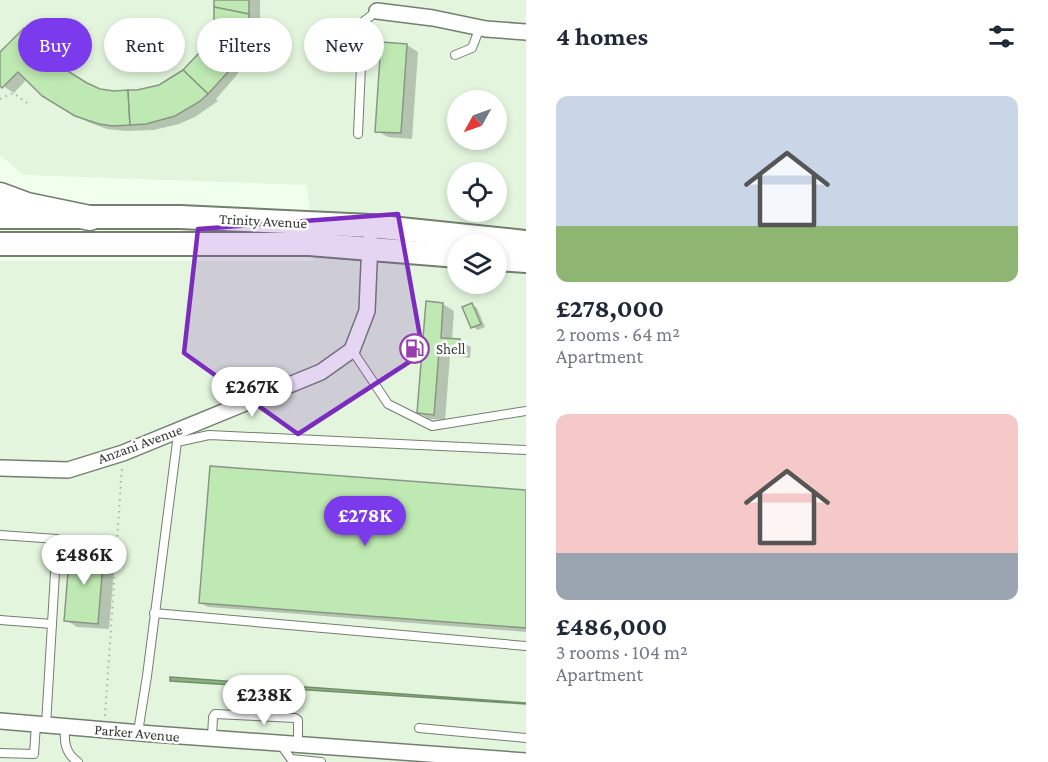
<!DOCTYPE html>
<meta charset="utf-8">
<style>
body{margin:0;font-family:"Crimson Pro",serif;background:#f6f6f7;color:#1f2937;height:100vh;display:flex;flex-direction:column;font-size:22px;white-space:nowrap}
*{box-sizing:border-box;margin:0}
p{font-size:20px;color:#747a83}
.icon{flex:none;width:33px;height:33px;fill:none;stroke:currentColor;stroke-width:2;stroke-linecap:round;stroke-linejoin:round}
.map{position:relative;flex:1;overflow:hidden}
.sheet{display:flex;flex-direction:column;background:#fff;width:522px}
.sheet>*{flex:none}
.hud{position:absolute;left:18px;top:18px;width:417px;height:54px;display:flex;gap:12px}
.needle{width:39px;rotate:230deg}
.tools{position:absolute;left:447px;top:90px;display:grid;gap:12px}
.tools a{display:grid;place-items:center;width:60px;height:60px;border-radius:50%;background:#fff;box-shadow:0 3px 9px #0003;font-size:30px}
.price{position:absolute;translate:-50% -51px;padding:0 14px;border-radius:21px;background:#fff;color:#222;font-size:20px;line-height:39px;filter:drop-shadow(0 2px 3px #0008)}
.price::after{content:'';position:absolute;left:50%;top:36px;width:18px;height:14px;margin-left:-9px;background:inherit;clip-path:polygon(0 0,100% 0,50% 100%)}
.price.current{background:#7c3aed;color:#fff}
ul{padding:0;list-style:none}
li{display:grid;align-content:center;gap:12px;height:318px;padding:0 30px}
li span{display:grid;place-items:center;height:186px;border-radius:12px;color:#555}
li>.icon{margin-inline-start:auto}
span .icon{width:108px;height:108px;fill:#fffc;stroke-width:1}
li b{font-size:26px}
h2{display:flex;justify-content:space-between;align-items:center;height:72px;padding:0 30px;font-size:26px}
.pill{padding:0 21px;border-radius:27px;background:#fff;box-shadow:0 3px 9px #0003;font-size:21px;line-height:54px}
.pill.current{background:#7c3aed;color:#fff}
main{display:flex;flex:1;min-height:0}
.map>svg:first-child{display:block}
.built{fill:#e3f6dd;fill-rule:evenodd}
.water{fill:#8bb480;stroke:#718f69;stroke-width:1.5}
.shadow{fill:#0003}
.building{fill:#bee9b2;stroke:#899685;stroke-width:1.5}
.lines{fill:none;stroke-linecap:round;stroke-linejoin:round}
.service-casing{stroke:#727f6f;stroke-width:10}
.minor-casing{stroke:#727f6f;stroke-width:18}
.primary-casing{stroke:#727f6f;stroke-width:26}
.trunk-casing{stroke:#727f6f;stroke-width:27}
.path{stroke:#a8b2a5;stroke-width:2;stroke-dasharray:1.5 4.5;stroke-linecap:butt}
.service{stroke:#fff;stroke-width:8}
.minor{stroke:#fff;stroke-width:15}
.primary{stroke:#fff;stroke-width:22}
.trunk{stroke:#fff;stroke-width:24}
.marked{fill:#7b2cbf;fill-opacity:0.2;stroke:#7b2cbf;stroke-width:4.5;stroke-linejoin:round}
.labels{text-anchor:middle;dominant-baseline:central;stroke-width:5;stroke-linejoin:round;paint-order:stroke}
.street-label{font-size:15px;fill:#333932;stroke:#fff}
.poi-label{font-size:15px;fill:#333932;stroke:#fff;text-anchor:start}
</style>
<main>
<div class="map">
<svg width="526" height="762" viewBox="0 0 526 762">
<rect width="100%" height="100%" fill="#f1ffed"/>
<path class="built" d="M0,0H526V762H0V261H314L307,185L23,175L0,155ZM458,100H496V140H458ZM458,172H496V212H458ZM458,244H496V284H458Z"/>
<polygon class="water" points="170,677 526,703 526,704 170,681"/>
<g class="shadow">
<polygon points="216,0 260,0 260,19 257,19 256,31 248,55 236,76 216,99 218,101 195,117 179,124 154,130 126,131 107,129 88,122 46,97 27,79 14,93 0,84 0,54 24,30 35,36 72,75 99,90 114,92 138,92 163,85 184,72 200,54 207,42 215,20"/>
<polygon points="407,45 418,52 412,139 388,137 377,131"/>
<polygon points="427,303 443,304 454,311 452,340 460,341 471,347 470,358 450,356 445,420 429,419 418,412"/>
<polygon points="472,305 477,308 485,327 478,330 473,327"/>
<polygon points="526,491 526,632 208,607 200,603"/>
<polygon points="104,552 115,559 109,629 77,627 66,620"/>
</g>
<g class="building">
<polygon points="214,0 249,0 249,14 214,7"/>
<polygon points="214,7 249,14 248,26 238,54 206,42 214,20"/>
<polygon points="24,28 61,67 87,83 100,89 114,91 128,90 130,125 113,126 99,124 75,116 42,96 18,72 2,88 0,86 0,52"/>
<polygon points="206,42 238,54 228,72 208,94 183,70 199,53"/>
<polygon points="381,42 407,44 401,133 375,132"/>
<polygon points="183,70 208,94 199,102 175,116 146,124 130,125 128,90 137,90 159,85"/>
<polygon points="426,301 443,303 441,338 460,339 459,352 439,351 434,415 417,413"/>
<polygon points="472,303 481,324 471,328 462,307"/>
<polygon points="210,466 526,490 526,628 199,603"/>
<polygon points="70,548 104,551 98,624 64,621"/>
</g>
<g class="lines">
<defs>
<g id="service">
<polyline points="455,55 472,48 480,27"/>
<polyline points="358,134 363,22 377,11"/>
<polyline points="352,350 388,404 432,426 526,411"/>
<polyline points="0,535 57,539 46,725"/>
<polyline points="154,613 526,646"/>
<polyline points="0,620 52,624"/>
<path d="M65,727C64,742 65,753 78,762"/>
<polyline points="419,728 526,738"/>
<polyline points="138,732 147,676 177,442 209,435 526,450"/>
<polyline points="212,738 213,717 215,714 295,718 298,720 298,744"/>
<polyline points="281,745 291,759 321,762"/>
<polyline points="0,753 34,754 36,724"/>
</g>
<g id="minor">
<polyline points="377,11 433,18 486,29 526,32"/>
<polyline points="0,468 68,470 123,453 321,372 352,350 367,311 370,241"/>
<polyline points="0,721 153,734 526,761"/>
</g>
<g id="primary">
<polyline points="0,217 180,217 371,226 526,242"/>
<polyline points="0,244 309,244 458,256"/>
<polyline points="496,259 526,261"/>
</g>
<polyline id="trunk" points="0,195 27,205 90,218"/>
</defs>
<use href="#service" class="service-casing"/>
<use href="#minor" class="minor-casing"/>
<use href="#primary" class="primary-casing"/>
<use href="#trunk" class="trunk-casing"/>
<g class="path">
<polyline points="0,99 13,93 30,105"/>
<polyline points="105,716 122,468"/>
</g>
<use href="#service" class="service"/>
<use href="#minor" class="minor"/>
<use href="#primary" class="primary"/>
<use href="#trunk" class="trunk"/>
</g>
<path class="marked" d="M398,214L423,353L298,434L184,353L198,229Z"/>
<defs>
<symbol id="fuel-ring" viewBox="-11 -11 22 22"><circle r="9.5" fill="#fff" stroke="#963fac" stroke-width="1.5"/><path d="M-5.5-6h7V0h2V4h1.3V-2.5L3-4.5l.8-.8L6-3V5H2.5V1h-1V6h-7ZM-4.2-4.7v3.2H.2V-4.7Z" fill="#963fac"/></symbol>
</defs>
<g fill-rule="evenodd">
<use href="#fuel-ring" x="398" y="332" width="33" height="33"/>
</g>
<g class="labels">
<g class="street-label">
<text transform="translate(263 221) rotate(3)">Trinity Avenue</text>
<text transform="translate(140 444) rotate(-20)">Anzani Avenue</text>
<text transform="translate(137 733) rotate(5)">Parker Avenue</text>
</g>
<g class="poi-label">
<text x="436" y="349">Shell</text>
</g>
</g>
</svg>
<div class="tools">
<a><svg class="needle" viewBox="-14 -14 28 28"><path d="M0-13l5 13h-10z" fill="#e53935"/><path d="M0 13l5-13h-10z" fill="#747a83"/></svg></a>
<a><svg class="icon" aria-label="locate" viewBox="0 0 24 24"><circle cx="12" cy="12" r="6"/><path d="M12 2v4M12 18v4M2 12h4M18 12h4"/></svg></a>
<a><svg class="icon" aria-label="layers" viewBox="0 0 24 24"><path d="M12 4l9 5-9 5-9-5zM3 14l9 5 9-5"/></svg></a>
</div>
<b class="price" style="left:252px;top:418px">£267K</b>
<b class="price current" style="left:365px;top:547px">£278K</b>
<b class="price" style="left:84px;top:586px">£486K</b>
<b class="price" style="left:264px;top:726px">£238K</b>
<div class="hud">
<a class="pill current">Buy</a>
<a class="pill">Rent</a>
<a class="pill">Filters</a>
<a class="pill">New</a>
</div>
</div>
<section class="sheet">
<h2>4 homes<svg class="icon" aria-label="filters" viewBox="0 0 24 24"><path d="M4 7h16M4 17h16"/><circle cx="9" cy="7" r="2"/><circle cx="15" cy="17" r="2"/></svg></h2>
<ul>
<li><span style="background:linear-gradient(#c9d6e8 70%,#8fb573 0)"><svg class="icon" aria-label="home" viewBox="0 0 24 24"><path d="M3 11l9-7 9 7M6 9v11h12V9"/></svg></span><div><b>£278,000</b><p>2 rooms · 64 m²</p><p>Apartment</p></div></li>
<li><span style="background:linear-gradient(#f6c9c9 75%,#9aa5b1 0)"><svg class="icon" aria-label="home" viewBox="0 0 24 24"><path d="M3 11l9-7 9 7M6 9v11h12V9"/></svg></span><div><b>£486,000</b><p>3 rooms · 104 m²</p><p>Apartment</p></div></li>
</ul>
</section>
</main>
